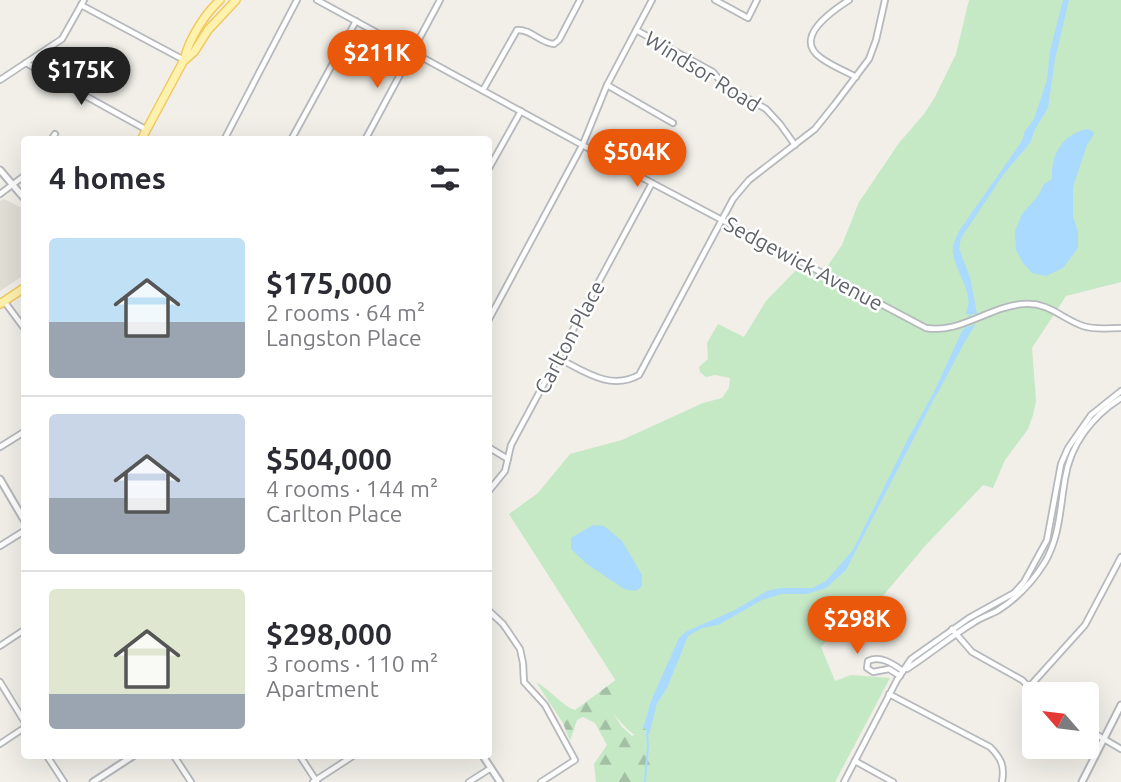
<!DOCTYPE html>
<meta charset="utf-8">
<style>
body{margin:0;font-family:Ubuntu,sans-serif;background:#f7f7f7;color:#2b2b33;height:100vh;display:flex;flex-direction:column;font-size:26px;white-space:nowrap}
*{box-sizing:border-box;margin:0}
p{font-size:23px;color:#7c7c81}
.icon{flex:none;width:38px;height:38px;fill:none;stroke:currentColor;stroke-width:2;stroke-linecap:round;stroke-linejoin:round}
.map{position:relative;flex:1;overflow:hidden}
.details{position:absolute;left:21px;top:136px;width:471px;height:623px;display:flex;flex-direction:column;background:#fff;border-radius:7px;box-shadow:0 7px 28px #0002}
.details>*{flex:none}
.needle{width:46px;rotate:298deg}
.fabs{position:absolute;left:1022px;top:682px;display:grid;gap:14px}
.fabs a{display:grid;place-items:center;width:77px;height:77px;border-radius:7px;background:#fff;box-shadow:0 7px 28px #0002;font-size:35px}
.price{position:absolute;translate:-50% -60px;padding:0 16px;border-radius:24px;background:#ea580c;color:#fff;font-size:23px;line-height:46px;filter:drop-shadow(0 2px 4px #0008)}
.price::after{content:'';position:absolute;left:50%;top:42px;width:21px;height:16px;margin-left:-10px;background:inherit;clip-path:polygon(0 0,100% 0,50% 100%)}
.price.selected{background:#222;color:#fff}
ul{padding:0;list-style:none}
li{display:flex;align-items:center;gap:21px;height:175px;padding:0 28px}
li+li{border-top:2px solid #e1e1e2}
li span{display:grid;place-items:center;flex:none;width:196px;height:140px;border-radius:7px;color:#555}
li>.icon{margin-inline-start:auto}
span .icon{width:84px;height:84px;fill:#fffc;stroke-width:1}
li b{font-size:30px}
h2{display:flex;justify-content:space-between;align-items:center;height:84px;padding:0 28px;font-size:30px}
.map>svg:first-child{display:block}
.education{fill:#e1ded6}
.green{fill:#c5e8c5}
.forest{fill:url(#forest-firs)}
.water{fill:#aadaff}
.lines{fill:none;stroke-linecap:round;stroke-linejoin:round}
.stream{stroke:#aadaff;stroke-width:2}
.minor-casing{stroke:#b5b8bc;stroke-width:8}
.tertiary-casing{stroke:#b5b8bc;stroke-width:9}
.primary-casing{stroke:#f2c960;stroke-width:10}
.minor{stroke:#fff;stroke-width:4.5}
.tertiary{stroke:#fff;stroke-width:5}
.primary{stroke:#fff2af;stroke-width:7}
.labels{text-anchor:middle;dominant-baseline:central;stroke-width:5;stroke-linejoin:round;paint-order:stroke}
.street-label{font-size:21px;fill:#5f6368;stroke:#fff}
</style>
<div class="map">
<svg width="1121" height="782" viewBox="0 0 1121 782">
<defs>
<pattern id="forest-firs" width="22" height="20" patternUnits="userSpaceOnUse" patternTransform="scale(1.75)"><rect width="22" height="20" fill="#c5e8c5"/><path d="M5 1l3.5 6h-7zM16 11l3.5 6h-7z" fill="#a3c0a4"/></pattern>
</defs>
<rect width="100%" height="100%" fill="#f1efe8"/>
<polygon class="education" points="4,199 24,209 24,275 0,291 0,201"/>
<polygon class="green" points="969,0 1121,0 1121,282 1066,296 1032,348 1036,401 1033,415 1028,429 1005,460 993,488 983,485 926,545 881,598 839,628 821,647 835,681 851,675 890,678 835,782 633,782 646,744 626,728 597,695 616,681 509,514 538,493 570,454 622,440 703,403 722,398 729,388 730,378 715,375 706,377 700,372 699,367 708,359 707,343 718,324 744,337 766,301 800,266 820,277 842,245 859,202 899,143 924,114 935,97 956,54"/>
<path class="forest" d="M617,679L622,687L605,700L622,727L632,736L645,728C654,744 656,764 653,782H596L594,764L607,745L595,723L583,717L577,720L570,741L563,723L536,682C550,689 562,706 575,710Z"/>
<g class="water">
<path d="M1063,0H1069L1055,59L1048,108L1035,129L1030,143L1003,175L961,238L959,249L970,277L977,314H965C977,295 955,273 953,253C952,245 956,238 959,231L1022,141L1025,131L1034,119L1047,80L1050,51Z"/>
<path d="M1086,129L1093,131L1094,134L1087,145L1073,187V216L1078,232V248L1063,268L1046,276L1032,273L1023,263L1016,250L1015,231L1022,214L1038,196L1044,184L1052,179C1051,155 1061,136 1086,129Z"/>
<path d="M976,324C960,347 950,373 935,397L846,570L826,588L807,594H781L762,600L718,625L702,628L688,636L667,688L657,703L649,735L645,728L643,729L651,701L679,638L687,631L733,611L767,591L781,588H812L826,581L853,550L909,437L933,394L963,329Z"/>
<polygon points="593,525 604,526 622,541 642,575 642,586 636,591 624,589 587,564 571,549 571,538"/>
</g>
<g class="lines">
<g class="stream">
<polyline points="966,328 971,313"/>
<polyline points="645,782 648,745 647,732"/>
</g>
<defs>
<g id="minor">
<path d="M317,0L652,183L926,328C960,334 990,306 1024,304C1049,302 1062,319 1083,326C1095,330 1109,328 1121,328"/>
<polyline points="715,0 748,18 757,0"/>
<path d="M849,0C832,11 792,38 821,58C832,66 845,71 856,77"/>
<polyline points="81,5 184,60"/>
<polyline points="636,30 713,72 723,84 766,109 780,124 795,145"/>
<polyline points="26,63 147,130"/>
<polyline points="0,80 62,39 84,0"/>
<polyline points="607,85 673,123"/>
<path d="M483,90L517,30C531,29 540,43 554,44L559,40L580,0"/>
<polyline points="51,140 55,134"/>
<polyline points="224,140 297,0"/>
<polyline points="291,140 356,21"/>
<polyline points="365,140 440,0"/>
<polyline points="435,140 439,140"/>
<polyline points="488,170 521,111"/>
<polyline points="0,194 24,176"/>
<polyline points="4,301 24,328"/>
<polyline points="488,321 583,144 607,85 652,0"/>
<path d="M558,358C584,371 610,391 639,375L733,199L749,180L815,129L835,104L869,59L876,40L885,0"/>
<polyline points="0,447 24,432"/>
<polyline points="488,447 508,459"/>
<polyline points="488,492 505,471 511,445 652,183"/>
<polyline points="0,546 24,531"/>
<polyline points="488,610 503,624 520,649 523,663 524,682 545,705 575,760 541,782"/>
<polyline points="952,629 972,652 1022,680 1037,695"/>
<polyline points="0,646 24,630"/>
<path d="M907,669C930,654 950,637 973,623C980,618 989,615 997,611C1018,598 1032,583 1045,562C1060,536 1060,507 1065,479C1070,445 1092,416 1121,398"/>
<path d="M900,676L889,669L873,672L867,668L868,661C881,655 893,664 903,671"/>
<polyline points="0,682 24,721"/>
<polyline points="1030,686 1085,625 1121,557"/>
<path d="M889,694L990,747C1001,758 1005,766 1002,782"/>
<polyline points="1087,729 1121,749"/>
<polyline points="0,744 24,728"/>
<polyline points="47,756 64,782"/>
<polyline points="174,756 191,782"/>
<polyline points="300,756 317,782"/>
<polyline points="855,761 893,782"/>
<polyline points="313,782 353,756"/>
<polyline points="469,782 491,768"/>
<polyline points="844,782 897,680 911,659 969,618 1014,593 1024,582 1047,540 1061,464 1068,448 1091,415 1121,391"/>
</g>
<g id="tertiary">
<polyline points="0,170 24,198"/>
<polyline points="0,479 24,520"/>
<polyline points="483,756 500,782"/>
<polyline points="93,782 133,756"/>
<polyline points="1082,782 1121,705"/>
</g>
<g id="primary">
<polyline points="185,60 194,52 208,30 236,0"/>
<path d="M141,140L184,60C189,39 204,15 220,0"/>
<polyline points="0,304 24,288"/>
</g>
</defs>
<use href="#minor" class="minor-casing"/>
<use href="#tertiary" class="tertiary-casing"/>
<use href="#primary" class="primary-casing"/>
<use href="#minor" class="minor"/>
<use href="#tertiary" class="tertiary"/>
<use href="#primary" class="primary"/>
</g>
<g class="labels">
<g class="street-label">
<text transform="translate(703 71) rotate(32)">Windsor Road</text>
<text transform="translate(804 263) rotate(28)">Sedgewick Avenue</text>
<text transform="translate(569 337) rotate(-62)">Carlton Place</text>
</g>
</g>
</svg>
<div class="fabs">
<a><svg class="needle" viewBox="-14 -14 28 28"><path d="M0-13l5 13h-10z" fill="#e53935"/><path d="M0 13l5-13h-10z" fill="#7c7c81"/></svg></a>
</div>
<b class="price" style="left:377px;top:90px">$211K</b>
<b class="price selected" style="left:81px;top:107px">$175K</b>
<b class="price" style="left:637px;top:189px">$504K</b>
<b class="price" style="left:857px;top:656px">$298K</b>
<section class="details">
<h2>4 homes<svg class="icon" aria-label="filters" viewBox="0 0 24 24"><path d="M4 7h16M4 17h16"/><circle cx="9" cy="7" r="2"/><circle cx="15" cy="17" r="2"/></svg></h2>
<ul>
<li><span style="background:linear-gradient(#bfe0f5 60%,#9aa5b1 0)"><svg class="icon" aria-label="home" viewBox="0 0 24 24"><path d="M3 11l9-7 9 7M6 9v11h12V9"/></svg></span><div><b>$175,000</b><p>2 rooms · 64 m²</p><p>Langston Place</p></div></li>
<li><span style="background:linear-gradient(#c9d6e8 60%,#9aa5b1 0)"><svg class="icon" aria-label="home" viewBox="0 0 24 24"><path d="M3 11l9-7 9 7M6 9v11h12V9"/></svg></span><div><b>$504,000</b><p>4 rooms · 144 m²</p><p>Carlton Place</p></div></li>
<li><span style="background:linear-gradient(#dfe7d0 75%,#9aa5b1 0)"><svg class="icon" aria-label="home" viewBox="0 0 24 24"><path d="M3 11l9-7 9 7M6 9v11h12V9"/></svg></span><div><b>$298,000</b><p>3 rooms · 110 m²</p><p>Apartment</p></div></li>
</ul>
</section>
</div>
